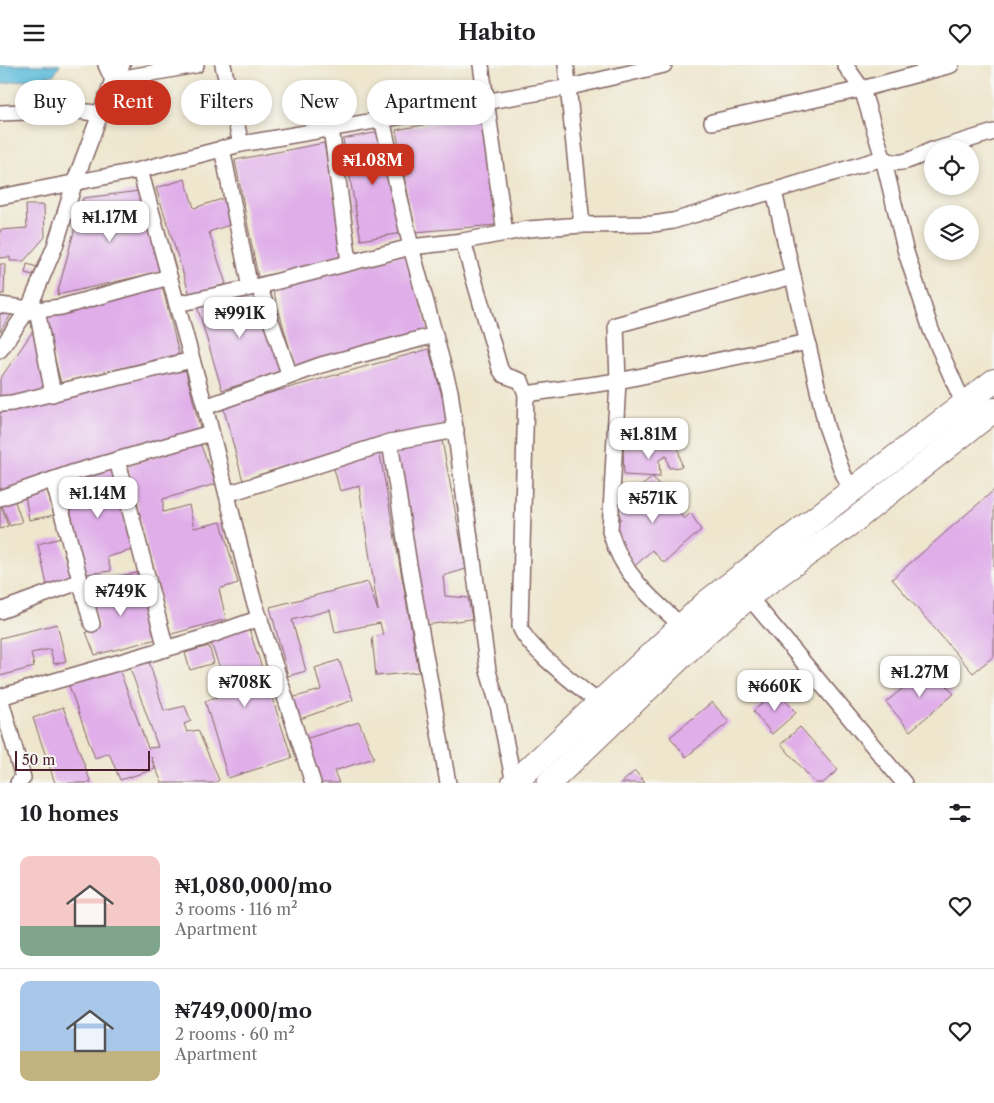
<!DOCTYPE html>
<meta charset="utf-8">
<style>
body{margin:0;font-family:"Libre Caslon Text",serif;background:#f2f2f2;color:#202124;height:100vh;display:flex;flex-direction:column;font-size:19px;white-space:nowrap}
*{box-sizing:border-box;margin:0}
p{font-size:16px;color:#757577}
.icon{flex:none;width:28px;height:28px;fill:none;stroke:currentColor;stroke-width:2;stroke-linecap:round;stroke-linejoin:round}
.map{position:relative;height:718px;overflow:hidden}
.side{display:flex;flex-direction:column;background:#fff;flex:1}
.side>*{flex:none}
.guide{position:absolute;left:15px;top:15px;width:500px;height:45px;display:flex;gap:10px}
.tools{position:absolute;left:924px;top:75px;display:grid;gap:10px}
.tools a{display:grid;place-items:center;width:55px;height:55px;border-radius:50%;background:#fff;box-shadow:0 2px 8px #0003;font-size:25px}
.scale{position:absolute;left:15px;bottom:12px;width:135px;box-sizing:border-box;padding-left:5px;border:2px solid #4a1f2b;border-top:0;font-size:14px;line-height:18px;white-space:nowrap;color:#4a1f2b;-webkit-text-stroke:4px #f6f6f2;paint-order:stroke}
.price{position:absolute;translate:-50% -42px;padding:0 11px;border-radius:10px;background:#fff;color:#222;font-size:16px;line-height:32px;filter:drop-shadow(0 1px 2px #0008)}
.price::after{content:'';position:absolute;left:50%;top:30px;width:15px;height:11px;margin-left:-8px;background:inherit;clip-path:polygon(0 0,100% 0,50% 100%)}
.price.current{background:#c8321e;color:#fff}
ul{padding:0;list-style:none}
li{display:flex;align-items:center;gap:15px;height:125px;padding:0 20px}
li+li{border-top:1px solid #e0e0e0}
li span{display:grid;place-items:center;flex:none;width:140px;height:100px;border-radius:10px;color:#555}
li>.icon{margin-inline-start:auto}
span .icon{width:60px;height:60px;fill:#fffc;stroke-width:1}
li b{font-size:21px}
h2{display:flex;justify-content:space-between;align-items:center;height:60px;padding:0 20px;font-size:21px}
.pill{padding:0 18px;border-radius:22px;background:#fff;box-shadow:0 2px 8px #0003;font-size:18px;line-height:45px}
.pill.current{background:#c8321e;color:#fff}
header{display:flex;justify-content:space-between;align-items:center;height:65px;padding:0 20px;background:#fff;font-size:22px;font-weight:700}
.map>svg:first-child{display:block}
.water{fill:#5cbbda;stroke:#536d82}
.building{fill:#e0aee9}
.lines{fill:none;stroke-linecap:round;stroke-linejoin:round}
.street-casing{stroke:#836564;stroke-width:18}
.primary-casing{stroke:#836564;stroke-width:26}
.street{stroke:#fff;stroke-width:15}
.primary{stroke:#fff;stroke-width:24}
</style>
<header><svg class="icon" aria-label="menu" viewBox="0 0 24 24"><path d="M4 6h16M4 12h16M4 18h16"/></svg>Habito<svg class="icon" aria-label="heart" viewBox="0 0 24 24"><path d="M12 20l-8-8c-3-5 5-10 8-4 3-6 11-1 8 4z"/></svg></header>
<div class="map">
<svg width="994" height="718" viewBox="0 0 994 718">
<rect width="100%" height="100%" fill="#f6f6f2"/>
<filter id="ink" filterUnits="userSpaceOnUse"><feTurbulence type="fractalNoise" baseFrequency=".02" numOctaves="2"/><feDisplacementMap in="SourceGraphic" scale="10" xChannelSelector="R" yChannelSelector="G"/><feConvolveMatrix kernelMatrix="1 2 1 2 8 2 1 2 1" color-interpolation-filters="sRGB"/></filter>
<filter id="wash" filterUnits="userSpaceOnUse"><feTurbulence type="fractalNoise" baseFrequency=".0096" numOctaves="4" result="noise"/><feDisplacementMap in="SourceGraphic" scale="20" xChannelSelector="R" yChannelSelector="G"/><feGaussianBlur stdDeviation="1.12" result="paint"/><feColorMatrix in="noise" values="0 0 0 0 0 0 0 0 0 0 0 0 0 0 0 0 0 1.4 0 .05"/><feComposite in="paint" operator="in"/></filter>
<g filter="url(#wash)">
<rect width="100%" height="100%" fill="#eee6cd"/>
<polygon class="water" points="0,0 60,0 54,10 0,19"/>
<g id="blocks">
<g class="building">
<polygon points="482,49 496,160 415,167 396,65"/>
<polygon points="384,66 402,168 361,175 343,74"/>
<polygon points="324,78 346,195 258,212 235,95"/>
<polygon points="185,114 194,143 231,131 232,159 209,167 226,219 190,230 156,123"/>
<polygon points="140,126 163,206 57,230 83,133"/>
<polygon points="26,140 44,140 45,172 24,196 10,196 10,192 0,193 0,165 27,163"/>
<polygon points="407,188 428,265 295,303 273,225"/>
<polygon points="0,199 5,199 4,229 0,229"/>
<polygon points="27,199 37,202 33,210 25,208"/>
<polygon points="162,220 179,289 61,318 43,249"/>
<polygon points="258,224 282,307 222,325 197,241"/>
<polygon points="14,245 0,267 0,246"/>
<polygon points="33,266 48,327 0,335 0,314"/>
<polygon points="429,284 450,360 243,416 223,341"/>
<polygon points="185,303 201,367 0,427 0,342"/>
<polygon points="441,370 466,504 443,511 445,531 468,533 472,554 425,560 395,380"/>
<polygon points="200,378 216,419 163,434 163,447 189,440 194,463 221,457 238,518 219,524 226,554 168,570 128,400"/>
<polygon points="678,382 682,402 669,403 666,391 659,395 660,412 624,410 623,383"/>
<polygon points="379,384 419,607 376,611 372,572 383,570 380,558 335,567 330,545 292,555 306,606 288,611 270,542 368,517 378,546 359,421 340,426 332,396"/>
<polygon points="112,402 132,485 107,492 111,506 86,509 63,416"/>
<polygon points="653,412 684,454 691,448 701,465 664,498 652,485 634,502 612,457 621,454 616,441"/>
<polygon points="49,425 55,450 29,455 25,429"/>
<polygon points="994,425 994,591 973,608 892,514"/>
<polygon points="13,431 22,457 10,461 0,435"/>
<polygon points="0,439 8,461 0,464"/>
<polygon points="61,473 72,512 47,520 38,479"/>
<polygon points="137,508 157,574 95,590 86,567 99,562 91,530 113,525 113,512"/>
<polygon points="57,559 66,596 54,599 50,584 31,588 34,602 0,611 0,573"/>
<polygon points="248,561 292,693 228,713 205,636 229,628 209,573"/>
<polygon points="209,581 214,598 190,605 185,588"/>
<polygon points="148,593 164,646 185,641 191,656 184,659 187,667 198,665 219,715 214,718 162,718 151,692 155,704 120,715 109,688 95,693 68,618 118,601 148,683 158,682 129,600"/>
<polygon points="339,595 353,635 300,654 291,633 321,625 315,603"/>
<polygon points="930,601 954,629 910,666 886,637"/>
<polygon points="778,626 796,648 772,669 753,646"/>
<polygon points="712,637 729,657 686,692 670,672"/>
<polygon points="63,642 91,718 55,718 33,653"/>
<polygon points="359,657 374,693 334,706 339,718 320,718 305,674"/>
<polygon points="800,662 838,705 823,718 815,718 781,679"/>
<polygon points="635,706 645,718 621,718"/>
</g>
</g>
</g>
<g filter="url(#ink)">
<use href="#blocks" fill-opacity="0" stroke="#836564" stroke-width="1"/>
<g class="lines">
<defs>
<g id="street">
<polyline points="106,0 113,15 196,0"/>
<polyline points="223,0 241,79"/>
<polyline points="481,0 505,168"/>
<polyline points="566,0 582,160"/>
<polyline points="845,0 862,24 883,93 905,184 931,265 964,340"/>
<polyline points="0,48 73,45 101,49"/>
<polyline points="382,54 411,182 450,326 488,606 498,640 514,718"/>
<polyline points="712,57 862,24 951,0"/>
<polyline points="331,63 349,197"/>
<polyline points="222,83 250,223"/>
<polyline points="938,84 994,67"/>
<polyline points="140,105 205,342 252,530 313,718"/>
<polyline points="774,126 826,361 842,406 851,426"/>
<polyline points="0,132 140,105 241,79 570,22 664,0"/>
<path d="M463,176L500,304L504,310L521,316L526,329L520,561C525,582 580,622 599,638"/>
<polyline points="259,221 290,311"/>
<path d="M177,239L259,221L411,182L463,176L528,164L582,160L653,159L673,156L883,93C899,104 916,92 932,85"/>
<polyline points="0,240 37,245 61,242 169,212"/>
<polyline points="37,245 53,329"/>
<polyline points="0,285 29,243 55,181 75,116 113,15 122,0"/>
<polyline points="526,329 618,316 808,277"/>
<polyline points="0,339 12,338 192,295"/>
<polyline points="205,342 321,300 435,270"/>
<polyline points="390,377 409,500 448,718"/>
<polyline points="117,395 166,584"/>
<polyline points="53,415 92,559"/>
<polyline points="227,429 390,377 456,365"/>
<polyline points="0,433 72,408 211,368"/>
<polyline points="749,532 904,718"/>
<polyline points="0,546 81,516"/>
<path d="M681,560C650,533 621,508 610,466L618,316L616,260L793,211"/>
<polyline points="0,632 203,573 260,553"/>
<polyline points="0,632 22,709 23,713 18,718"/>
</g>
<g id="primary">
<polyline points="514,718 707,537 994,316"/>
<polyline points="549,718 707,567 756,526 852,457 994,345"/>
</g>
</defs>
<use href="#street" class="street-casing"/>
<use href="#primary" class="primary-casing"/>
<use href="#street" class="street"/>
<use href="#primary" class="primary"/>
</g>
</g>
</svg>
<div class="tools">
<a><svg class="icon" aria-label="locate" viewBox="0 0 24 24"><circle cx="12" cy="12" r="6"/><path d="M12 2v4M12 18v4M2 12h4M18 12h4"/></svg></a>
<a><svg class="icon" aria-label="layers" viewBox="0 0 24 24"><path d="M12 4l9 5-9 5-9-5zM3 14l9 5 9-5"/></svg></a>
</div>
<div class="scale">50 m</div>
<b class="price current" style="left:373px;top:121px">₦1.08M</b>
<b class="price" style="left:110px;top:178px">₦1.17M</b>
<b class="price" style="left:240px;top:274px">₦991K</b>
<b class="price" style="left:649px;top:395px">₦1.81M</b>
<b class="price" style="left:98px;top:454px">₦1.14M</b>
<b class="price" style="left:653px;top:459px">₦571K</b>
<b class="price" style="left:121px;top:552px">₦749K</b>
<b class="price" style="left:920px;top:633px">₦1.27M</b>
<b class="price" style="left:245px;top:643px">₦708K</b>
<b class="price" style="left:775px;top:647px">₦660K</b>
<div class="guide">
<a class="pill">Buy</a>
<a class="pill current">Rent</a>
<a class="pill">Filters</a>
<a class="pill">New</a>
<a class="pill">Apartment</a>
</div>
</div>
<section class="side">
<h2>10 homes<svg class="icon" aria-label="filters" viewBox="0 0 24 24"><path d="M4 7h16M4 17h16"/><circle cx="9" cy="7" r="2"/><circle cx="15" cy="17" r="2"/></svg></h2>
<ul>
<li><span style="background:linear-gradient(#f6c9c9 70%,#7fa58c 0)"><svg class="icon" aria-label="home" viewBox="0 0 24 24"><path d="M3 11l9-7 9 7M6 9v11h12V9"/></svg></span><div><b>₦1,080,000/mo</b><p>3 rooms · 116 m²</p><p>Apartment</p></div><svg class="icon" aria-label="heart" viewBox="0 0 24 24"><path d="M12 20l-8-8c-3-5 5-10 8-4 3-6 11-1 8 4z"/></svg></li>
<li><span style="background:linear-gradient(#a9c7e8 70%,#c2b280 0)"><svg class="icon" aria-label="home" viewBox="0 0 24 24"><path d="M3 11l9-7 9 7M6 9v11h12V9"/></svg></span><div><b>₦749,000/mo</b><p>2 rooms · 60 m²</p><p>Apartment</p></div><svg class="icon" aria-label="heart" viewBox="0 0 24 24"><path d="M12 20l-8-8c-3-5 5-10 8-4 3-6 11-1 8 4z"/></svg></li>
</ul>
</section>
